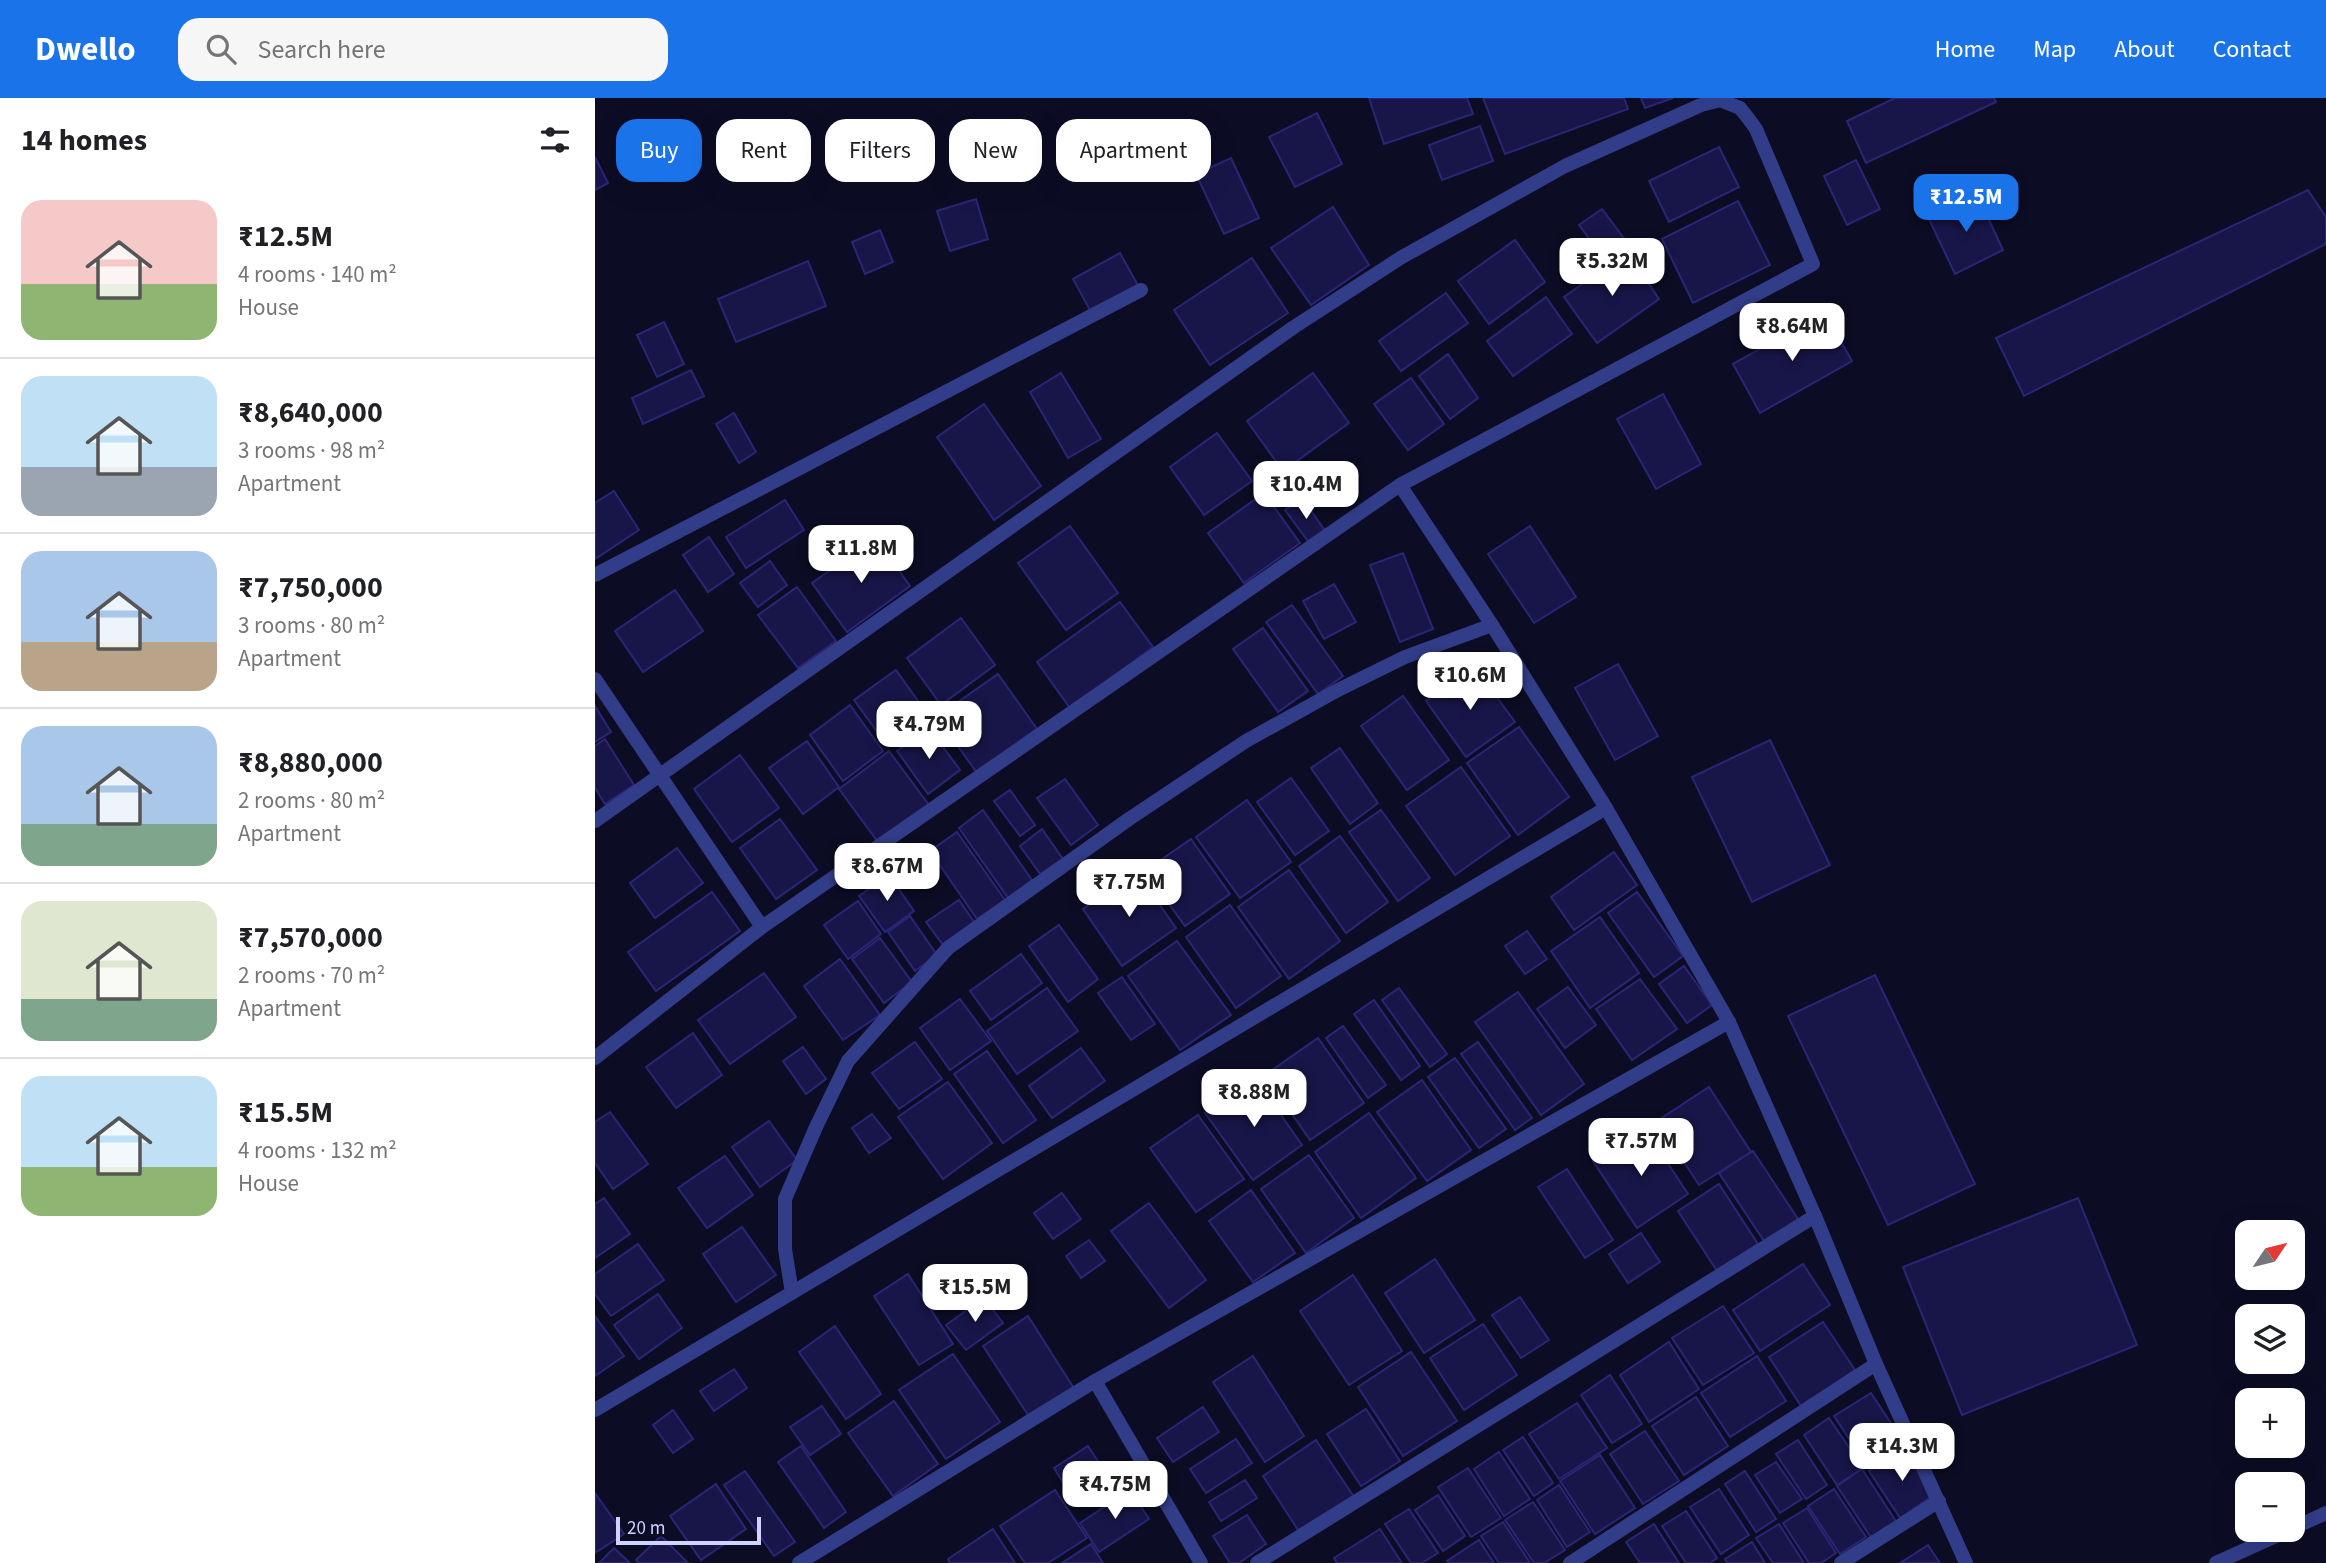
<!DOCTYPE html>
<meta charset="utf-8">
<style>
body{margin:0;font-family:"Source Sans 3",sans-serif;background:#f6f6f6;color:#202124;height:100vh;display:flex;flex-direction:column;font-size:26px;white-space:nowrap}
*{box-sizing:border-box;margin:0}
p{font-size:23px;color:#757577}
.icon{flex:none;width:38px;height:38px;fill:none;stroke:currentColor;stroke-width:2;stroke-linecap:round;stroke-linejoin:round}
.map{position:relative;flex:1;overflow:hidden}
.side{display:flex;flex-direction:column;background:#fff;width:595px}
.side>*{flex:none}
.guide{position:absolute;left:21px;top:21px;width:665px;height:63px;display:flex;gap:14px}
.needle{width:46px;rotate:55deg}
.buttons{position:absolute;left:1640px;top:1122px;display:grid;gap:14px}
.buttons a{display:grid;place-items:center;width:70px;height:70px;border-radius:14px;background:#fff;box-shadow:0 7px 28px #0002;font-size:35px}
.scale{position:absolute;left:21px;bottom:18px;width:145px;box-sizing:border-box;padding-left:7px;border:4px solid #d0d2ff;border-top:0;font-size:19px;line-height:24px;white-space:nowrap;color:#d0d2ff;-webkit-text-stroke:5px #0c0c25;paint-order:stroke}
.price{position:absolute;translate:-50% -60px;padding:0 16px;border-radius:14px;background:#fff;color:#222;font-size:23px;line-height:46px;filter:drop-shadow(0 2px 4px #0008)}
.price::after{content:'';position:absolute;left:50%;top:42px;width:21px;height:16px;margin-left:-10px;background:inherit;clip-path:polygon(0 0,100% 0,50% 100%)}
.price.active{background:#1a73e8;color:#fff}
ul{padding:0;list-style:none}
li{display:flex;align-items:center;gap:21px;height:175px;padding:0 21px}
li+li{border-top:2px solid #e0e0e0}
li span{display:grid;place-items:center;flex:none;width:196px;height:140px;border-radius:21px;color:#555}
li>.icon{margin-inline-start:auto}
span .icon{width:84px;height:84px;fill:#fffc;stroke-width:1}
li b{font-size:30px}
h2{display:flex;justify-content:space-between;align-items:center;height:84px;padding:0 21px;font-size:30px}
.chip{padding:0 24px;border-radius:21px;background:#fff;box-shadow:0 7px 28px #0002;font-size:24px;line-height:63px}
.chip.active{background:#1a73e8;color:#fff}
header{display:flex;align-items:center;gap:42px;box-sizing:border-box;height:98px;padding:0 35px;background:#1a73e8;color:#fff}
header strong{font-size:33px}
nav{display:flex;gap:38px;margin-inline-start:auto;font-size:24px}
.search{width:490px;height:63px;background:#f6f6f6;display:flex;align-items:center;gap:18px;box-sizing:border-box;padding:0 24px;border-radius:21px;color:#757577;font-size:26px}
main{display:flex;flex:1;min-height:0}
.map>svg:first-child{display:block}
.building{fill:#181648;stroke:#292676;stroke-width:2}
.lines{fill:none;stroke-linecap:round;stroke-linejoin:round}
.minor{stroke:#323d89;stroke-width:14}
</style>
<header>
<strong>Dwello</strong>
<div class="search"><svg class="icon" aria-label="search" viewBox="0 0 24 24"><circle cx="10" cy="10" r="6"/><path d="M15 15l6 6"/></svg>Search here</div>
<nav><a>Home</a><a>Map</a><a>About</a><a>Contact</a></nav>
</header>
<main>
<section class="side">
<h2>14 homes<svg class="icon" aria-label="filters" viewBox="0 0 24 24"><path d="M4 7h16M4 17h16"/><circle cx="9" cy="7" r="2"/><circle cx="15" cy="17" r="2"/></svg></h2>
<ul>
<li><span style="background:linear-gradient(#f6c9c9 60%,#8fb573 0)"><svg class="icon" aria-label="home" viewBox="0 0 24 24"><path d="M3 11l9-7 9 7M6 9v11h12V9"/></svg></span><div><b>₹12.5M</b><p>4 rooms · 140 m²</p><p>House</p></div></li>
<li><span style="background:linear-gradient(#bfe0f5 65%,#9aa5b1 0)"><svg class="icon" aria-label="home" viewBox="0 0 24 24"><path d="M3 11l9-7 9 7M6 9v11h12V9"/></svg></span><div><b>₹8,640,000</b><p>3 rooms · 98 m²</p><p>Apartment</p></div></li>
<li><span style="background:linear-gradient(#a9c7e8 65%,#b9a48a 0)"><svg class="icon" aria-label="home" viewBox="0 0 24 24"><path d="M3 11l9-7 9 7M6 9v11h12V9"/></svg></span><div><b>₹7,750,000</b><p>3 rooms · 80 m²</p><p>Apartment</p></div></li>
<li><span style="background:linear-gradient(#a9c7e8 70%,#7fa58c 0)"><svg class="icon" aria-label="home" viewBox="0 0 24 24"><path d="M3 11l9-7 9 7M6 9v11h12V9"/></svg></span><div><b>₹8,880,000</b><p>2 rooms · 80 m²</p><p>Apartment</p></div></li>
<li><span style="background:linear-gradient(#dfe7d0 70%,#7fa58c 0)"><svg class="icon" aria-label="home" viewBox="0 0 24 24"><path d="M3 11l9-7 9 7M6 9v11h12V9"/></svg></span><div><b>₹7,570,000</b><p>2 rooms · 70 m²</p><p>Apartment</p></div></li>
<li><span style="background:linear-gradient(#bfe0f5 65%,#8fb573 0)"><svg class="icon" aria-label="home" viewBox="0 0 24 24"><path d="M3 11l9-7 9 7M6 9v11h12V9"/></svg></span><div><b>₹15.5M</b><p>4 rooms · 132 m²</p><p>House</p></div></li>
</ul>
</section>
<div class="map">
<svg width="1731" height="1465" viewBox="0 0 1731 1465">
<rect width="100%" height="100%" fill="#0c0c25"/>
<g class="building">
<polygon points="774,0 872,0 878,16 789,46"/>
<polygon points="888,0 1029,0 1033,11 910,56"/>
<polygon points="1046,0 1078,0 1050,10"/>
<polygon points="1300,0 1399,0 1401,4 1271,65 1252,23"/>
<polygon points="722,15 747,66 700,89 674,39"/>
<polygon points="885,28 898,63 847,82 834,47"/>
<polygon points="1124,49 1144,89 1074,124 1054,83"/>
<polygon points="0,59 13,85 0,92"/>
<polygon points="636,60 664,120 629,136 601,76"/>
<polygon points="1261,62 1285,111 1252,127 1229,78"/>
<polygon points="1713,92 1731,119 1731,146 1429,298 1401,240"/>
<polygon points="1382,96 1408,152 1360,176 1333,119"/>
<polygon points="381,101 393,141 355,153 342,113"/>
<polygon points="1143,103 1175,167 1098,205 1067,141"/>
<polygon points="738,109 774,167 716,207 676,150"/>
<polygon points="1007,111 1031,143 1008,159 984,127"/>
<polygon points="285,132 298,164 270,176 257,144"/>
<polygon points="920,142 950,184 894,226 863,183"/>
<polygon points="1032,154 1064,201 1002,245 969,199"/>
<polygon points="525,155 545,191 497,216 478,181"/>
<polygon points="657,160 693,215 615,267 579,212"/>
<polygon points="213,163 231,208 141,244 123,201"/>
<polygon points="851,195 873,225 806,273 784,243"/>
<polygon points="951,199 977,236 918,278 892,243"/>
<polygon points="1230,215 1257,263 1165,315 1138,266"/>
<polygon points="69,224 89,266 62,279 42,237"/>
<polygon points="853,256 883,300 855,321 824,278"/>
<polygon points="96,272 109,298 48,326 37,300"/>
<polygon points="466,275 506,341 473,360 435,294"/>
<polygon points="718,275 754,325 688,373 652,323"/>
<polygon points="816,280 849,326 813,352 779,306"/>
<polygon points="1068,296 1106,366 1061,391 1022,321"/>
<polygon points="389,306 446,388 399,422 342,339"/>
<polygon points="139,315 161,354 144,365 121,326"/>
<polygon points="622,335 657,383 609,417 575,369"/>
<polygon points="19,393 44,432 0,461 0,405"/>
<polygon points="669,395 705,445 649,485 613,435"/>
<polygon points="707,400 731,434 715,446 690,412"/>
<polygon points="190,402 209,432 151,470 131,439"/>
<polygon points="475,428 523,495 471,532 423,465"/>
<polygon points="935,428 981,499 939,525 893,456"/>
<polygon points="114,439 139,476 113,494 88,457"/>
<polygon points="281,440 315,488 252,534 217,485"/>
<polygon points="808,455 838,531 805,544 775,467"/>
<polygon points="175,463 192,487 163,509 145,485"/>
<polygon points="739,486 761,524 729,541 708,503"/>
<polygon points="202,489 241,543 203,570 163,517"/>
<polygon points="80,492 108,533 48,574 20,533"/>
<polygon points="525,504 558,549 475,610 442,564"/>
<polygon points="697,507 748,578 723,596 671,524"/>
<polygon points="366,520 400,567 346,607 312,560"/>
<polygon points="668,530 713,593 683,614 638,551"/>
<polygon points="1023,566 1063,638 1020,662 980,590"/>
<polygon points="879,568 920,624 871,659 831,603"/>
<polygon points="301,572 333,617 291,646 259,602"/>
<polygon points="403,576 442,631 382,675 342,619"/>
<polygon points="808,598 854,662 812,692 766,628"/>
<polygon points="255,607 288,653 248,683 215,637"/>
<polygon points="0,608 16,634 0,644"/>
<polygon points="924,629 974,699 923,737 872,665"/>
<polygon points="335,631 365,672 333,696 302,653"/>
<polygon points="10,641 39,687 10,706 0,690 0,648"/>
<polygon points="1175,642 1235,767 1157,804 1097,679"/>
<polygon points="212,643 244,689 208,716 174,670"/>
<polygon points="745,650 783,705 755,726 716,670"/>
<polygon points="294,653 334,707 283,744 244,691"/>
<polygon points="145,657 184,710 137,744 99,691"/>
<polygon points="866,669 915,738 860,777 811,708"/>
<polygon points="696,680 734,733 700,757 662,704"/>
<polygon points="470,681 503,727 476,747 442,700"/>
<polygon points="415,692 440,727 425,738 399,703"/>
<polygon points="652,702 696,764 645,800 601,739"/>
<polygon points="388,712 437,782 413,800 364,730"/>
<polygon points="786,712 835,780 803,803 754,734"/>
<polygon points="185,721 222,772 181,801 145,750"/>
<polygon points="447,731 468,761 445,776 425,748"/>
<polygon points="362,734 410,802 382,821 335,753"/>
<polygon points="745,738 793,804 751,835 704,768"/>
<polygon points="596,741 635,796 590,828 550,773"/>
<polygon points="82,750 108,785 60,820 35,785"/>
<polygon points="1019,754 1042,787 979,832 956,799"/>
<polygon points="694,772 745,843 694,881 643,809"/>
<polygon points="541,773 581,830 527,868 488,811"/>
<polygon points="294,777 319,813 290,834 264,798"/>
<polygon points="117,794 145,833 61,893 33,854"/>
<polygon points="1042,794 1088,858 1059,879 1013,815"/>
<polygon points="364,802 382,828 351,851 331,824"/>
<polygon points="263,803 286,836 253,861 229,827"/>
<polygon points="635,807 686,878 641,910 591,839"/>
<polygon points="315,818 342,857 320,873 293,834"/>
<polygon points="1005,819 1044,875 995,910 956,853"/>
<polygon points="464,827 503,881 473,904 434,848"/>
<polygon points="932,833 952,861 930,876 910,848"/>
<polygon points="285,840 317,884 289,905 257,861"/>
<polygon points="582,843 636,917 585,952 533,878"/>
<polygon points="426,856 447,885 396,922 375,893"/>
<polygon points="245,861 285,917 248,942 209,888"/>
<polygon points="1089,868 1117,907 1092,925 1064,886"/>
<polygon points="169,875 201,919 135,966 103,922"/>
<polygon points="1280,877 1380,1086 1293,1127 1193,918"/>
<polygon points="527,879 560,926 536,942 503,895"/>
<polygon points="1045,881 1082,931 1037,962 1001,911"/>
<polygon points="973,889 1001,927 970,950 942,911"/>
<polygon points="452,890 483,933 422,976 392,933"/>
<polygon points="804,890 852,956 835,969 787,902"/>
<polygon points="923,894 989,986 946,1017 880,924"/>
<polygon points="365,901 396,943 355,972 325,930"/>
<polygon points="779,902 825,968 806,982 759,916"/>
<polygon points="748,928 791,987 773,1000 731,940"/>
<polygon points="98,935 127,977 81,1010 51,969"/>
<polygon points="723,940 769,1005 715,1042 670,977"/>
<polygon points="320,944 347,981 304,1011 277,975"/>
<polygon points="883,944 937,1020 920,1032 866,956"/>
<polygon points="208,949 231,981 211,996 188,963"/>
<polygon points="486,950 510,983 457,1020 434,988"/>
<polygon points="392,953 441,1022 408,1045 359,976"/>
<polygon points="860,960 911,1031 884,1050 833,979"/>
<polygon points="660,980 707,1047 658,1082 610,1015"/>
<polygon points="827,982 876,1052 832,1083 782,1014"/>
<polygon points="353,984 397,1045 348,1081 303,1019"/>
<polygon points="1114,989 1156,1054 1104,1087 1062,1023"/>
<polygon points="15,1014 53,1066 18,1091 0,1065 0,1024"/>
<polygon points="774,1015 821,1080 766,1120 720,1054"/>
<polygon points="277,1016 296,1040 274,1055 257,1030"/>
<polygon points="603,1017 649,1081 601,1114 555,1050"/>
<polygon points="174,1023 202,1062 165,1089 137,1049"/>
<polygon points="1049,1029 1093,1096 1042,1130 998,1063"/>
<polygon points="1158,1053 1205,1124 1171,1146 1124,1075"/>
<polygon points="714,1057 759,1120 711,1155 666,1091"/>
<polygon points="130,1058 158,1097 112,1130 83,1090"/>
<polygon points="972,1071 1018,1142 990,1160 943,1089"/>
<polygon points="1124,1086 1163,1146 1122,1173 1083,1113"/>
<polygon points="656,1092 700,1155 658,1184 614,1123"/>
<polygon points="467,1095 486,1121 458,1141 439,1115"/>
<polygon points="9,1100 35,1136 0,1160 0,1106"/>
<polygon points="1483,1100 1542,1247 1367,1317 1308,1169"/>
<polygon points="554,1105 611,1182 574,1210 516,1133"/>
<polygon points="147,1129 181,1177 141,1204 108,1156"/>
<polygon points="1046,1135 1065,1164 1033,1185 1014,1156"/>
<polygon points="494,1142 510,1163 486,1180 471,1158"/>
<polygon points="43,1146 69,1182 16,1218 0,1196 0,1176"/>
<polygon points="840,1161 880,1222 829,1255 790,1195"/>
<polygon points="1208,1166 1235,1207 1165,1253 1138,1212"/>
<polygon points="313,1176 358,1246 324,1267 279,1198"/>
<polygon points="758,1177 807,1253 754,1287 705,1213"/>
<polygon points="63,1196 87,1230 44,1261 19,1227"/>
<polygon points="925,1199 954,1242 926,1260 897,1217"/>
<polygon points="389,1200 408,1225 371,1252 351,1227"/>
<polygon points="1128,1208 1159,1255 1108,1287 1077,1240"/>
<polygon points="0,1218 29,1258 0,1278"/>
<polygon points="433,1218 480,1292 435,1320 388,1248"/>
<polygon points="1228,1224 1260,1272 1206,1308 1174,1259"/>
<polygon points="888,1226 922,1277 869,1312 835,1260"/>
<polygon points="240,1228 286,1296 251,1321 204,1254"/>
<polygon points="1074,1244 1104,1291 1054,1324 1025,1277"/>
<polygon points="816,1254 862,1323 808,1358 763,1289"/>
<polygon points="358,1256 405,1324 351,1361 304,1292"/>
<polygon points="658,1258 709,1338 670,1364 618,1284"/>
<polygon points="1162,1258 1191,1303 1135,1339 1106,1295"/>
<polygon points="139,1271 152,1290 119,1313 105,1293"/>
<polygon points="1015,1277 1047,1326 1017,1345 986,1297"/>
<polygon points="1276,1295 1307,1342 1271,1366 1239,1318"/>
<polygon points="1101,1299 1133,1348 1089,1377 1057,1328"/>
<polygon points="299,1303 343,1366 298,1398 253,1335"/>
<polygon points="982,1305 1012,1350 964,1381 934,1336"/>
<polygon points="227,1308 246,1336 215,1357 195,1329"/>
<polygon points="608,1309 624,1334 578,1364 562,1340"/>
<polygon points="771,1311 805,1363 766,1388 732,1336"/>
<polygon points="78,1312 98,1341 78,1355 58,1327"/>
<polygon points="1234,1320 1268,1370 1242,1387 1209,1337"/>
<polygon points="1050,1333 1084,1383 1048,1406 1015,1356"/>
<polygon points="928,1339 958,1385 939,1398 908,1352"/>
<polygon points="641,1341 657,1365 611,1395 595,1371"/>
<polygon points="721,1342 759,1399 705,1435 668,1378"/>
<polygon points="1203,1342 1232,1387 1211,1401 1181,1356"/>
<polygon points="206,1348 251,1414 229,1430 183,1364"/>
<polygon points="493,1348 508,1371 474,1394 459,1370"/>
<polygon points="1310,1350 1340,1396 1305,1420 1274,1373"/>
<polygon points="904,1354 935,1401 909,1418 879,1371"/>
<polygon points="1005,1357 1040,1410 1000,1436 965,1383"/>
<polygon points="1181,1364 1207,1401 1185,1415 1160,1377"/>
<polygon points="873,1370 906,1420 876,1439 843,1389"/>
<polygon points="1267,1371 1302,1425 1277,1441 1242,1388"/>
<polygon points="150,1373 200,1444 179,1458 129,1387"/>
<polygon points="1150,1373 1181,1421 1161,1434 1130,1386"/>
<polygon points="650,1382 662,1400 626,1423 614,1404"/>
<polygon points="121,1386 151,1431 106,1462 75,1418"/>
<polygon points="964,1387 995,1434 972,1449 942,1402"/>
<polygon points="1124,1391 1154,1437 1126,1456 1095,1409"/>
<polygon points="1239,1391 1271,1439 1245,1456 1213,1408"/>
<polygon points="460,1392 492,1440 453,1465 430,1465 405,1428"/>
<polygon points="535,1392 554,1421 504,1454 485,1425"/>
<polygon points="0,1395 29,1436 0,1455"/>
<polygon points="843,1397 870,1438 848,1453 820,1412"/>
<polygon points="938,1404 970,1452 949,1465 939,1465 910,1422"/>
<polygon points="1212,1410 1241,1455 1226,1465 1214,1465 1188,1425"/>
<polygon points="814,1411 843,1455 827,1465 816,1465 790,1426"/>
<polygon points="1091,1413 1122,1460 1115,1465 1091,1465 1067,1428"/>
<polygon points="652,1417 671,1446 644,1465 635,1465 618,1438"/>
<polygon points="908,1424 935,1465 904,1465 886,1438"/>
<polygon points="1059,1426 1084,1465 1045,1465 1031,1444"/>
<polygon points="1184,1426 1209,1465 1178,1465 1161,1440"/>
<polygon points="398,1431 420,1465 355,1465 353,1461"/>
<polygon points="785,1431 807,1465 742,1465 739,1460"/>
<polygon points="66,1438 93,1465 44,1465 41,1462"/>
<polygon points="884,1442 899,1465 854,1465 852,1463"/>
<polygon points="1157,1444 1170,1465 1132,1465 1130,1461"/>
<polygon points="496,1446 508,1465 467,1465"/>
<polygon points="1333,1447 1345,1465 1305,1465"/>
<polygon points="19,1450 35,1465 4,1465"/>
</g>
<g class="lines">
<g class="minor">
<polyline points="805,387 897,527 1011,710 1134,924 1220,1118 1281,1266 1371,1465"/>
<polyline points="0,477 546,192"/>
<polyline points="0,581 167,829"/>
<polyline points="0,723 699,229 807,159 970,68 1106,7 1125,2 1145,10 1153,20 1161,31 1218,166 805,387 167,829 0,960"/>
<polyline points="197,1195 190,1151 190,1101 221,1029 253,963 353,850 534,721 651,643 743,592 810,559 897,527"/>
<polyline points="500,1283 606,1465"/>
<polyline points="0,1312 1011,710"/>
<polyline points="1698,1430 1731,1415"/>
<polyline points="204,1465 500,1283 1134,924"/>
<polyline points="662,1465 1220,1118"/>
<polyline points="975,1465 1281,1266"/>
<polyline points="1246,1465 1344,1403"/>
<polyline points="1621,1465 1694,1432"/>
</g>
</g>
</svg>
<div class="buttons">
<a><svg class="needle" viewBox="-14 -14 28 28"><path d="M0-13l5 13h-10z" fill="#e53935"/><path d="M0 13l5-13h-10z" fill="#757577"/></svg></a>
<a><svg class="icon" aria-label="layers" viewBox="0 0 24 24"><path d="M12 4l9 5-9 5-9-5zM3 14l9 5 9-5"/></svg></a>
<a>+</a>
<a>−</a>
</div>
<div class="scale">20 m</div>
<b class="price active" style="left:1371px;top:136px">₹12.5M</b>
<b class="price" style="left:1017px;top:200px">₹5.32M</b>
<b class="price" style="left:1197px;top:265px">₹8.64M</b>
<b class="price" style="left:711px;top:423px">₹10.4M</b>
<b class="price" style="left:266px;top:487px">₹11.8M</b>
<b class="price" style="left:875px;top:614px">₹10.6M</b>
<b class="price" style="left:334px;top:663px">₹4.79M</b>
<b class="price" style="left:292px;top:805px">₹8.67M</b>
<b class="price" style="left:534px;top:821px">₹7.75M</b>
<b class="price" style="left:659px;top:1031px">₹8.88M</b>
<b class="price" style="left:1046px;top:1080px">₹7.57M</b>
<b class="price" style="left:380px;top:1226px">₹15.5M</b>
<b class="price" style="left:1307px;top:1385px">₹14.3M</b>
<b class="price" style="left:520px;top:1423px">₹4.75M</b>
<div class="guide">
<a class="chip active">Buy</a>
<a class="chip">Rent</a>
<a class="chip">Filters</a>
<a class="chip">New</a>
<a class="chip">Apartment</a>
</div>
</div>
</main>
